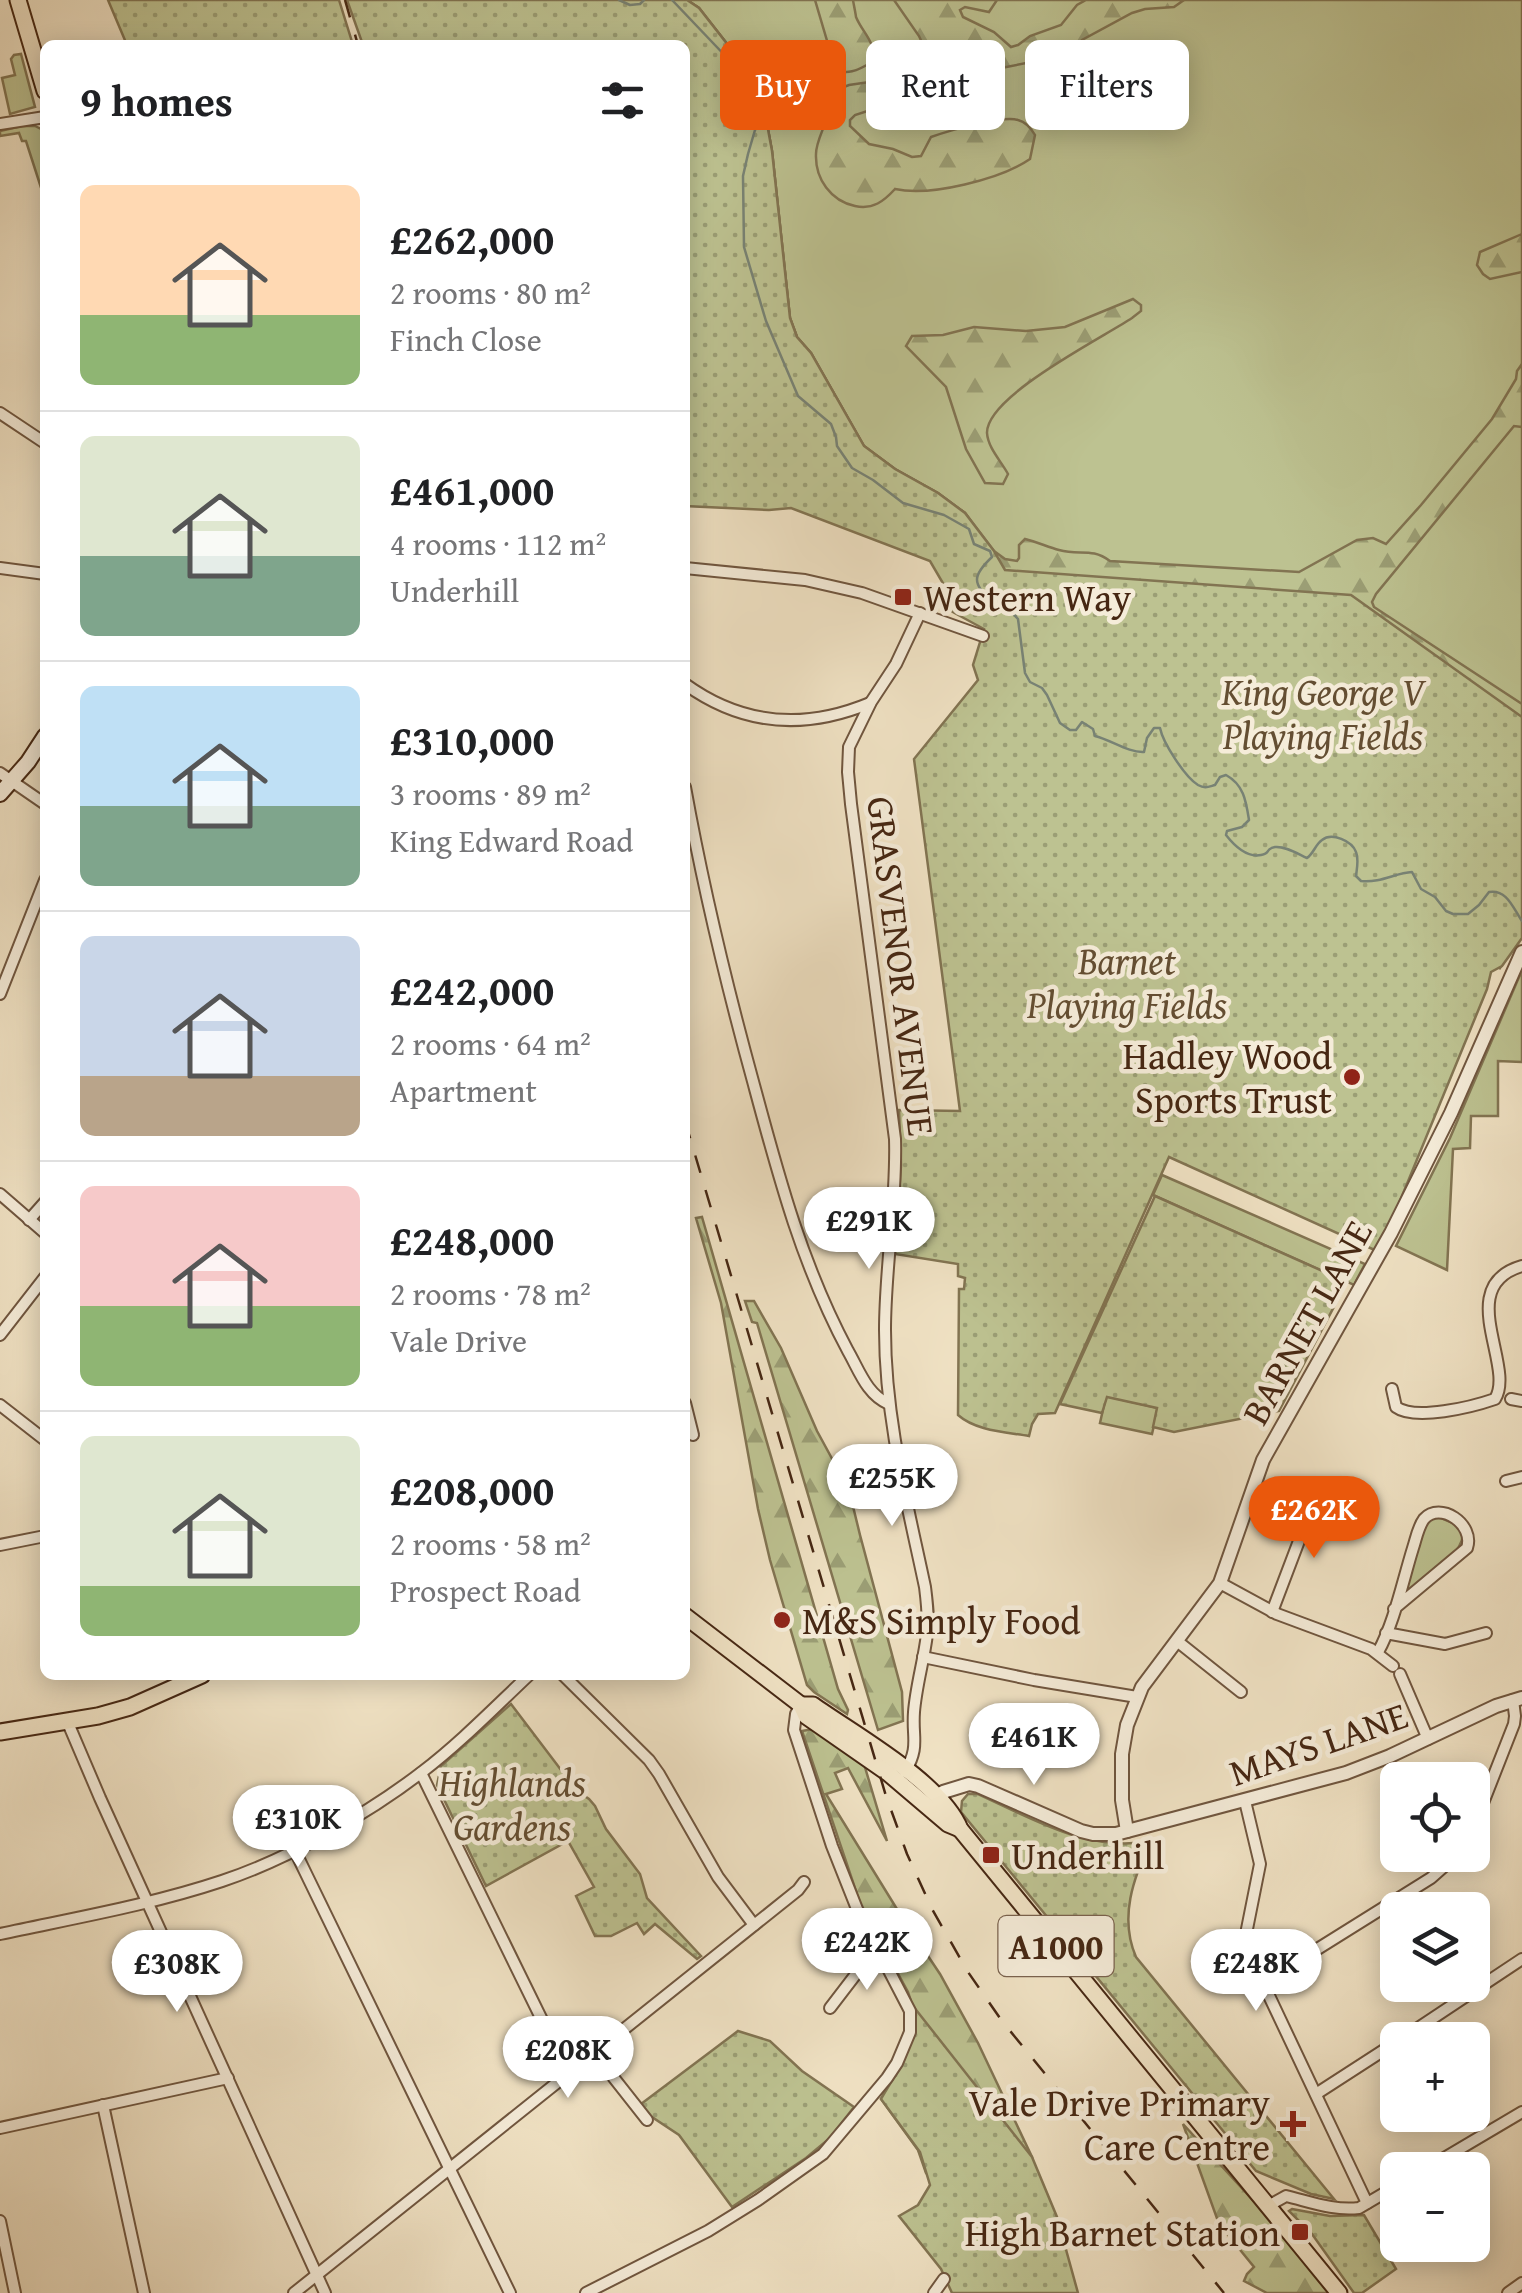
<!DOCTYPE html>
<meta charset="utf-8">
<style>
body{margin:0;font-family:"Gentium Book Plus",serif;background:#f2f2f2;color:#202124;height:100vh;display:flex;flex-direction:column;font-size:38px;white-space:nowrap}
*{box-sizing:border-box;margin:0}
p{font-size:32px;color:#757577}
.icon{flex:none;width:55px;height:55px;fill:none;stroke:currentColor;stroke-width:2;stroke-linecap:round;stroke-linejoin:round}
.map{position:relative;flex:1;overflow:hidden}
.details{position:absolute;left:40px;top:40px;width:650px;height:1640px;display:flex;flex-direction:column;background:#fff;border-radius:15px;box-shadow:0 5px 25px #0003}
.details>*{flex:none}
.guide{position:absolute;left:720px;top:40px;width:650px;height:90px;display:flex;gap:20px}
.fabs{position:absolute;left:1380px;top:1762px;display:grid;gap:20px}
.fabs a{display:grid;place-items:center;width:110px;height:110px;border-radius:15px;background:#fff;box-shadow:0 5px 25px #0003;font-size:50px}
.price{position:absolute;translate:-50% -85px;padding:0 22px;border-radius:35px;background:#fff;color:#222;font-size:32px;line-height:65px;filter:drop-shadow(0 2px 5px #0008)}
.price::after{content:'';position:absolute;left:50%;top:60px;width:30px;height:22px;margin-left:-15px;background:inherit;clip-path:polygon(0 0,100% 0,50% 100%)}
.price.on{background:#ea580c;color:#fff}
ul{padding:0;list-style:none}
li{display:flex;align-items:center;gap:30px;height:250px;padding:0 40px}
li+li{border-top:2px solid #e0e0e0}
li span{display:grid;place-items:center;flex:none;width:280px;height:200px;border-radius:15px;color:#555}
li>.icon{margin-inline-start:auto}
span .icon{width:120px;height:120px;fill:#fffc;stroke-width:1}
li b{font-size:42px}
h2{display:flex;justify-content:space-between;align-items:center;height:120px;padding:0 40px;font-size:42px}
.pill{padding:0 35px;border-radius:15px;background:#fff;box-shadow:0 5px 25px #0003;font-size:35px;line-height:90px}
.pill.on{background:#ea580c;color:#fff}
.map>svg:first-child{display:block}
.grass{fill:#bdc291;stroke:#827452;stroke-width:2.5}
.forest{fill:url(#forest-firs);stroke:#827452;stroke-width:2.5}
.park{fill:url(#park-dots);stroke:#827452;stroke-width:2.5}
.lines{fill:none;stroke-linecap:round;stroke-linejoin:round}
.stream{stroke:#788274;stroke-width:2.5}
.minor-casing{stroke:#70563f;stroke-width:14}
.tertiary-casing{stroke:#70563f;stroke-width:16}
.secondary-casing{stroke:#462713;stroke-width:18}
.primary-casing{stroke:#462713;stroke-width:19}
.minor{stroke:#f5ecd9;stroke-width:10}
.tertiary{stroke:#f5ecd9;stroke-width:12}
.secondary{stroke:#f5ecd9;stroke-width:14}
.primary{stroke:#f0e2c4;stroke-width:15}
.rail{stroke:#462713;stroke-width:2.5;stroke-dasharray:18 18;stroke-linecap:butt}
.poi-dot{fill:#8f2418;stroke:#f5ecd9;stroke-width:4}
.labels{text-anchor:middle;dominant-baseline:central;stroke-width:9;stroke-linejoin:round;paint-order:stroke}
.shield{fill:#f5ecd9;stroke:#7a624e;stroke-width:2.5}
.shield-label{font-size:35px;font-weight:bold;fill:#462713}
.poi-label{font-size:38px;fill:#462713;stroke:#f5ecd9;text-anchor:start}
.park-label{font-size:38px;font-style:italic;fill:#644e32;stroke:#f5ecd9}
.street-label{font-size:38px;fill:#462713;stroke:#f5ecd9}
</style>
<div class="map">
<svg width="1522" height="2293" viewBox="0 0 1522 2293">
<defs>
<pattern id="forest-firs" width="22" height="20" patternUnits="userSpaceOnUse" patternTransform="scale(2.5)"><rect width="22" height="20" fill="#bdc291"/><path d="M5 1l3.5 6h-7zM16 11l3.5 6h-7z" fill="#9b9e75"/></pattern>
<pattern id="park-dots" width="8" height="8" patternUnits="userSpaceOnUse" patternTransform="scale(2.5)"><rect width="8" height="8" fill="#bdc291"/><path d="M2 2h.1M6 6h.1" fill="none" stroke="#9b9e75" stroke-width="1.8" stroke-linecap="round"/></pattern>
</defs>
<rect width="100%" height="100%" fill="#f0e2c4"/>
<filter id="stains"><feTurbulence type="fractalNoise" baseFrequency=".002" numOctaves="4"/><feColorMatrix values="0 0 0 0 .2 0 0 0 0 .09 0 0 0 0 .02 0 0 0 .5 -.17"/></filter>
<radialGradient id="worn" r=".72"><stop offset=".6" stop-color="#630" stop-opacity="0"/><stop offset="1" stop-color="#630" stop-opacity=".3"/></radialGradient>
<g class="grass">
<polygon points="687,0 1522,0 1522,717 1005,570 965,513 938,493 895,469 864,446 811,353 797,337 790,318 772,151 760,86 699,8"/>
<polygon points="21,54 35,107 10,114 2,78 15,75 11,59 14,55"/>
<polygon points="22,126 35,126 41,129 45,143 45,200 26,141 22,141 19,133 0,136 0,131"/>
<polygon points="1522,970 1522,1062 1498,1061 1498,1116 1471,1116 1470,1148 1453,1149 1447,1270 1396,1246 1450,1138"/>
<polygon points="1162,1175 1365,1264 1354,1285 1153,1195"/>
<polygon points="1106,1396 1158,1408 1152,1434 1100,1423"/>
<path d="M1439,1517L1455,1524L1463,1534C1462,1557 1425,1578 1407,1592L1405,1591L1425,1525L1432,1518Z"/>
</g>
<g class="forest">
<path d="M687,0L699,8L760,86L772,151L790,318L797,337L811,353L864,446L895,469L938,493L965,513L994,551L1005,559L1017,561L1019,558V545L1025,539C1037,542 1048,547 1059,550C1080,556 1091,547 1110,561L1299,572L1357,540L1373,538L1386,544L1421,505L1492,419L1516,379L1517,371L1522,364V427L1514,426L1376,594L1372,602L1374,607L1522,704V935L1500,968L1466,917L1059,730L995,617L836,463Z"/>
<path d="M815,0H853C853,1 856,15 856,17C863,34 877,42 872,62C859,70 845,77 832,67L828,44Z"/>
<polygon points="894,0 997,0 989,12 965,7 960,10 963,17 994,32 1011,47 1018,45 1030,36 1061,25 1077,5 1086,0 1184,0 1174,7 1145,9 1132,13 1082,40 1067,55 996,69 964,87 956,89 947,86 942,73 931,62 919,36"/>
<path d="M876,81C886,88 886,94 883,106L855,115L850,120V126L869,144L893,149L912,157L921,156L931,137C948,131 1002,115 1018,120C1026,122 1031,128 1035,135L1030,159C1001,179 930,197 895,189C884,201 873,210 855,206C831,201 815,179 816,154C816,142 824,129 827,117C829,109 828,101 828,93L849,85Z"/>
<polygon points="1522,234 1522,272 1490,279 1483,274 1477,265 1480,252"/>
<path d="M1133,299L1141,305V311L1132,318C1102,338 986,396 987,433C988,448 1001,461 1008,474L1003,484L985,483L966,449L946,387L906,346L912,336L943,335L974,327L1026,331L1065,327Z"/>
<polygon points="702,1217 838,1689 848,1710 847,1714 814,1692 807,1685 770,1560 758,1509 721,1303 696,1218"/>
<polygon points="745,1301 754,1301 781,1348 817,1431 849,1490 860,1535 902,1692 903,1721 878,1730 757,1323 752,1322"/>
<path d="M813,1729L864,1764L887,1841L848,1768L835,1773L842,1789L826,1794L900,1914L940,1974L978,2043L1032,2157L1035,2173H926L918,2150L881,2099C903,2062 924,2036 908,1992L861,1906L802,1731Z"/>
<polygon points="1183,2124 1260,2208 1329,2293 1267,2293 1244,2281 1247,2274 1254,2267 1219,2224"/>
</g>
<g class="park">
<polygon points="108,0 339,0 353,45 127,45"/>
<path d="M347,0H687L699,8L760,86L772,151L790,318L797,337L811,353L864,446L895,469L938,493L965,513L994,551L1005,570L1351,595L1522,717V938L1502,966L1491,972L1487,989L1379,1252L1169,1157L1055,1413L1038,1414L1032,1424L1029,1436C1006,1432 976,1431 958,1415L959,1289H964L965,1278L958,1276V1264L895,1254L901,1165L899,1110L960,1111L914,759L978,680L973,665L984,629L938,604L944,585L930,561L791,508L769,510L685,506V45H363Z"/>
<polygon points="1155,1196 1347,1282 1279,1411 1174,1432 1153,1427 1157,1408 1107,1397 1102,1413 1060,1404"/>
<polygon points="511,1704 577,1791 589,1799 595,1806 606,1829 640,1874 647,1898 701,1956 697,1959 655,1924 644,1934 637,1923 611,1936 595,1936 576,1896 594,1887 568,1841 486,1886 437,1785 441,1766"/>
<path d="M968,1794H978C1033,1819 1088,1853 1151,1841C1133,1878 1119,1918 1136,1957L1334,2199L1311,2194L1256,2171L961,1812L962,1801Z"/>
<path d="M913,2006L1032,2157L1057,2217L1078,2293H952L941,2269L899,2216L918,2205L930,2185L920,2152L881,2099C898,2070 918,2042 913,2006Z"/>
<polygon points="738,2031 770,2041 802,2071 854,2107 830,2138 806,2158 732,2207 679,2135 649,2115 641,2104"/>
<polygon points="1292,2209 1330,2216 1364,2215 1396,2269 1362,2293 1354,2293 1312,2234 1289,2211"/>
</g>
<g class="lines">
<g class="stream">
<polyline points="619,0 630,5 640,4 644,0"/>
<path d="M672,0L733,64L753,82V86L736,98L734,106L763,114V119L755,130L748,154L743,176L744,247L766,321L798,396L831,424L836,437L837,446L852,468L873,480L903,503L944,515L969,529L974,544L990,551L992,557C973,575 971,583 992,602C997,606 999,609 1005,611C1018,617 1009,609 1018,619L1025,673L1030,682L1042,688L1047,695L1060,723L1070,730H1076L1082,722L1093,729L1095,736C1111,740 1129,753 1144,752L1147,738L1154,728H1160C1163,743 1185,777 1198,785C1205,789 1208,787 1215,785L1220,777L1226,775C1244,785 1246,801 1249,820L1242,827L1227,831L1226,835C1233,844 1246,858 1261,855C1272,853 1264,849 1275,847C1286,846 1298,854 1307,858C1314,853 1315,845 1322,840C1332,832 1352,841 1356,852C1359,859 1357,868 1356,876L1361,881C1381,883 1395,873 1412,872L1421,889L1435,897L1446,911L1453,914H1468L1479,905L1489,892C1507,889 1513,908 1522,921"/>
</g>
<defs>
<g id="minor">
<polyline points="0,124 45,117"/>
<polyline points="0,413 45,443"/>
<polyline points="0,568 45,574"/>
<polyline points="685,568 805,580 862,593 983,636"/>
<path d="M685,684C743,726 805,730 870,703"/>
<polyline points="0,773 45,804"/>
<path d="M685,787C703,887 727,987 754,1085C779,1178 802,1265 848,1351C859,1370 867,1395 889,1404"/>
<polyline points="0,994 45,880"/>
<polyline points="0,1194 45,1233"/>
<polyline points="29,1220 45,1202"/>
<polyline points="0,1335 45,1277"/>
<path d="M1392,1389L1396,1407C1415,1421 1472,1407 1495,1399C1516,1366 1453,1286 1522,1266"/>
<polyline points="1511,1399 1522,1401"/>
<polyline points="685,1403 693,1435"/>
<polyline points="0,1405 45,1440"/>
<polyline points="1506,1481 1522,1477"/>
<polyline points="1309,1518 1336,1527"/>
<polyline points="0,1545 45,1536"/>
<polyline points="1220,1583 1277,1614 1371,1649 1393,1666"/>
<polyline points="1272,1612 1316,1496"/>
<polyline points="1386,1633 1445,1644 1486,1633"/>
<polyline points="1177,1641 1241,1692"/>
<path d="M1378,1652C1394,1624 1403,1580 1413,1548C1416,1539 1418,1527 1424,1519C1440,1501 1475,1524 1467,1548L1394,1609"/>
<polyline points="923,1657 1034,1680 1137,1697"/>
<polyline points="1400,1674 1428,1739"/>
<polyline points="563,1675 649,1760 659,1774 718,1877 754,1925"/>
<polyline points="68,1723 100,1798 325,2293"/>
<path d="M905,1772C920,1746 912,1739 914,1712C916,1686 924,1660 927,1634C929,1618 927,1603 925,1587C907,1502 885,1418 885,1330C885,1266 897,1203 895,1139L851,804L848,772L849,747L871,702L896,664L920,613"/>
<polyline points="421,1773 569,2075"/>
<polyline points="1245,1801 1260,1864 1245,1939 1246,1947 1367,2203"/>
<polyline points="1472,1831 1514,1724 1515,1716 1513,1700"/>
<polyline points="294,1849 510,2293"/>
<path d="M0,1934C74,1918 150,1905 222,1881C288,1859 366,1815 422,1772C460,1743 494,1708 529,1675"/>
<polyline points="1263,1983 1431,1878 1457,1855"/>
<polyline points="830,2008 866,1961 878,1949"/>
<polyline points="1400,2040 1522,1959"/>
<polyline points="595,2054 647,2120"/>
<polyline points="1316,2094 1398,2041"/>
<polyline points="103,2105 144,2293"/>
<polyline points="0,2128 228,2078"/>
<polyline points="1424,2170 1522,2112"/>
<path d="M1268,2206L1286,2196C1311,2202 1334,2211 1359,2208L1398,2185"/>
<polyline points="0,2221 15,2293"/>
<polyline points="294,2293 798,1890 804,1882"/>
<polyline points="586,2293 708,2231 758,2200 823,2154 887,2078 897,2063 910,2032 910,2011 857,1909 832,1846 794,1730 796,1714 801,1705"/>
<polyline points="934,2293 944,2279"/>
<polyline points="1508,2293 1522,2283"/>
</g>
<g id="tertiary">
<polyline points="937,1803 943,1792 969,1784 978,1786 1081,1831 1093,1834 1116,1834 1346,1773 1390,1756 1496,1706 1522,1698"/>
<polyline points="1127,1831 1122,1800 1122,1754 1127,1725 1142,1687 1220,1583 1263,1460 1391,1233 1451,1113 1522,952"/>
</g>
<polyline id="secondary" points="0,794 28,762 45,736"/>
<g id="primary">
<polyline points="18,0 45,91"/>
<polyline points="685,1616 801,1705 806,1716 888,1773 948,1824 960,1829"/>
<path d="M801,1705H813C855,1735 941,1782 960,1829L1339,2293"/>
<polyline points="0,1732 98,1716 130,1707 202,1675"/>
</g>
</defs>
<use href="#minor" class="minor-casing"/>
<use href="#tertiary" class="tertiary-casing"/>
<use href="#secondary" class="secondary-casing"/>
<use href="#primary" class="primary-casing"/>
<use href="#minor" class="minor"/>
<use href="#tertiary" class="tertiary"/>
<use href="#secondary" class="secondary"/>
<use href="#primary" class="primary"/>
<g class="rail">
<polyline points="345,0 358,45"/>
<polyline points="685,1121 886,1796 907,1854 932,1909 968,1972 1002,2021 1224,2293"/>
</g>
</g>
<g class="poi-dot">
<rect x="893" y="587" width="20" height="20" rx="5"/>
<circle cx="1352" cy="1077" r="10"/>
<circle cx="782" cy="1620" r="10"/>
<rect x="981" y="1845" width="20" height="20" rx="5"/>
<path d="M1288 2109h10v10h10v10h-10v10h-10v-10h-10v-10h10z"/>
<rect x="1290" y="2222" width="20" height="20" rx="5"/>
</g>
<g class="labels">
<rect class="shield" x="998.5" y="1916" width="115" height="60" rx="8"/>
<g class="shield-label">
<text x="1056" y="1946">A1000</text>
</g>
<g class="poi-label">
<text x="923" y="597">Western Way</text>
<text x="1332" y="1055" text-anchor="end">Hadley Wood<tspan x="1332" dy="44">Sports Trust</tspan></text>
<text x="802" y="1620">M&amp;S Simply Food</text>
<text x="1011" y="1855">Underhill</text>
<text x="1270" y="2102" text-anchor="end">Vale Drive Primary<tspan x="1270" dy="44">Care Centre</tspan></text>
<text x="1280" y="2232" text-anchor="end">High Barnet Station</text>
</g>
<g class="park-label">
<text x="1323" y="691">King George V<tspan x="1323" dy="44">Playing Fields</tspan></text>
<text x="1127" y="960">Barnet<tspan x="1127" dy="44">Playing Fields</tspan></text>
<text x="512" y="1782">Highlands<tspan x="512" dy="44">Gardens</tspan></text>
</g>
<g class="street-label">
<text transform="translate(902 966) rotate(83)">GRASVENOR AVENUE</text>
<text transform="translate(1306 1322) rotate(-61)">BARNET LANE</text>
<text transform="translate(1318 1743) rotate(-19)">MAYS LANE</text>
</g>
</g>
<rect width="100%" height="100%" filter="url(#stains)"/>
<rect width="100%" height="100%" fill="url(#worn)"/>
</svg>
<div class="fabs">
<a><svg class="icon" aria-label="locate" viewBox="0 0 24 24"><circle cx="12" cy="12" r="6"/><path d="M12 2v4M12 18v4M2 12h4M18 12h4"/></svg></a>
<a><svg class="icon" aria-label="layers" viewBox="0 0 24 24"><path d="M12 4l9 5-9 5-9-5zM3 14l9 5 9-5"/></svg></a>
<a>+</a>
<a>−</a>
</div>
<b class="price" style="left:869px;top:1272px">£291K</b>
<b class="price" style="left:892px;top:1529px">£255K</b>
<b class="price on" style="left:1314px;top:1561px">£262K</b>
<b class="price" style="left:1034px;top:1788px">£461K</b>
<b class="price" style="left:298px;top:1870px">£310K</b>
<b class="price" style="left:867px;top:1993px">£242K</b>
<b class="price" style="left:1256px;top:2014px">£248K</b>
<b class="price" style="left:177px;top:2015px">£308K</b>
<b class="price" style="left:568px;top:2101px">£208K</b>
<div class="guide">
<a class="pill on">Buy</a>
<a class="pill">Rent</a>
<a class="pill">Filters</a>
</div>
<section class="details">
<h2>9 homes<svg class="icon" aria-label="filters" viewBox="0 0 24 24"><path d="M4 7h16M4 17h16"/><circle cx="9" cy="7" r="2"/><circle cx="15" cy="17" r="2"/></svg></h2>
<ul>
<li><span style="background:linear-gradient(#ffd9b3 65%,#8fb573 0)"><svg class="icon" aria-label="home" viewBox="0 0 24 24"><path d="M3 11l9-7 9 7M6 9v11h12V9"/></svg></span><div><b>£262,000</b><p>2 rooms · 80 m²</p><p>Finch Close</p></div></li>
<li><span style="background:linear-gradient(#dfe7d0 60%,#7fa58c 0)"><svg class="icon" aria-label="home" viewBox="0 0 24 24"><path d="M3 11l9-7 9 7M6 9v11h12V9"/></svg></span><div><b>£461,000</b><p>4 rooms · 112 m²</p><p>Underhill</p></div></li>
<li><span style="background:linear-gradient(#bfe0f5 60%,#7fa58c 0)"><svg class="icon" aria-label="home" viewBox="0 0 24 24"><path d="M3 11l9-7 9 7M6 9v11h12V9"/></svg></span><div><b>£310,000</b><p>3 rooms · 89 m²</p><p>King Edward Road</p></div></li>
<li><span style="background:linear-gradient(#c9d6e8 70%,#b9a48a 0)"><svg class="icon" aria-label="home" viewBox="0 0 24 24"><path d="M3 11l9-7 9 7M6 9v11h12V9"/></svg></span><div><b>£242,000</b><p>2 rooms · 64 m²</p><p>Apartment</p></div></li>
<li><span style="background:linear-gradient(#f6c9c9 60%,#8fb573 0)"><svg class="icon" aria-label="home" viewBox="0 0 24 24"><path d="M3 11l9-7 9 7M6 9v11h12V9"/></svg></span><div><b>£248,000</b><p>2 rooms · 78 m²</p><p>Vale Drive</p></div></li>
<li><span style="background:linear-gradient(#dfe7d0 75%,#8fb573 0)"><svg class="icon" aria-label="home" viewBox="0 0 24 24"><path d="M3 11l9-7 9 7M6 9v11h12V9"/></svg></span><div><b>£208,000</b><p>2 rooms · 58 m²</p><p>Prospect Road</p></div></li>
</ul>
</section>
</div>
